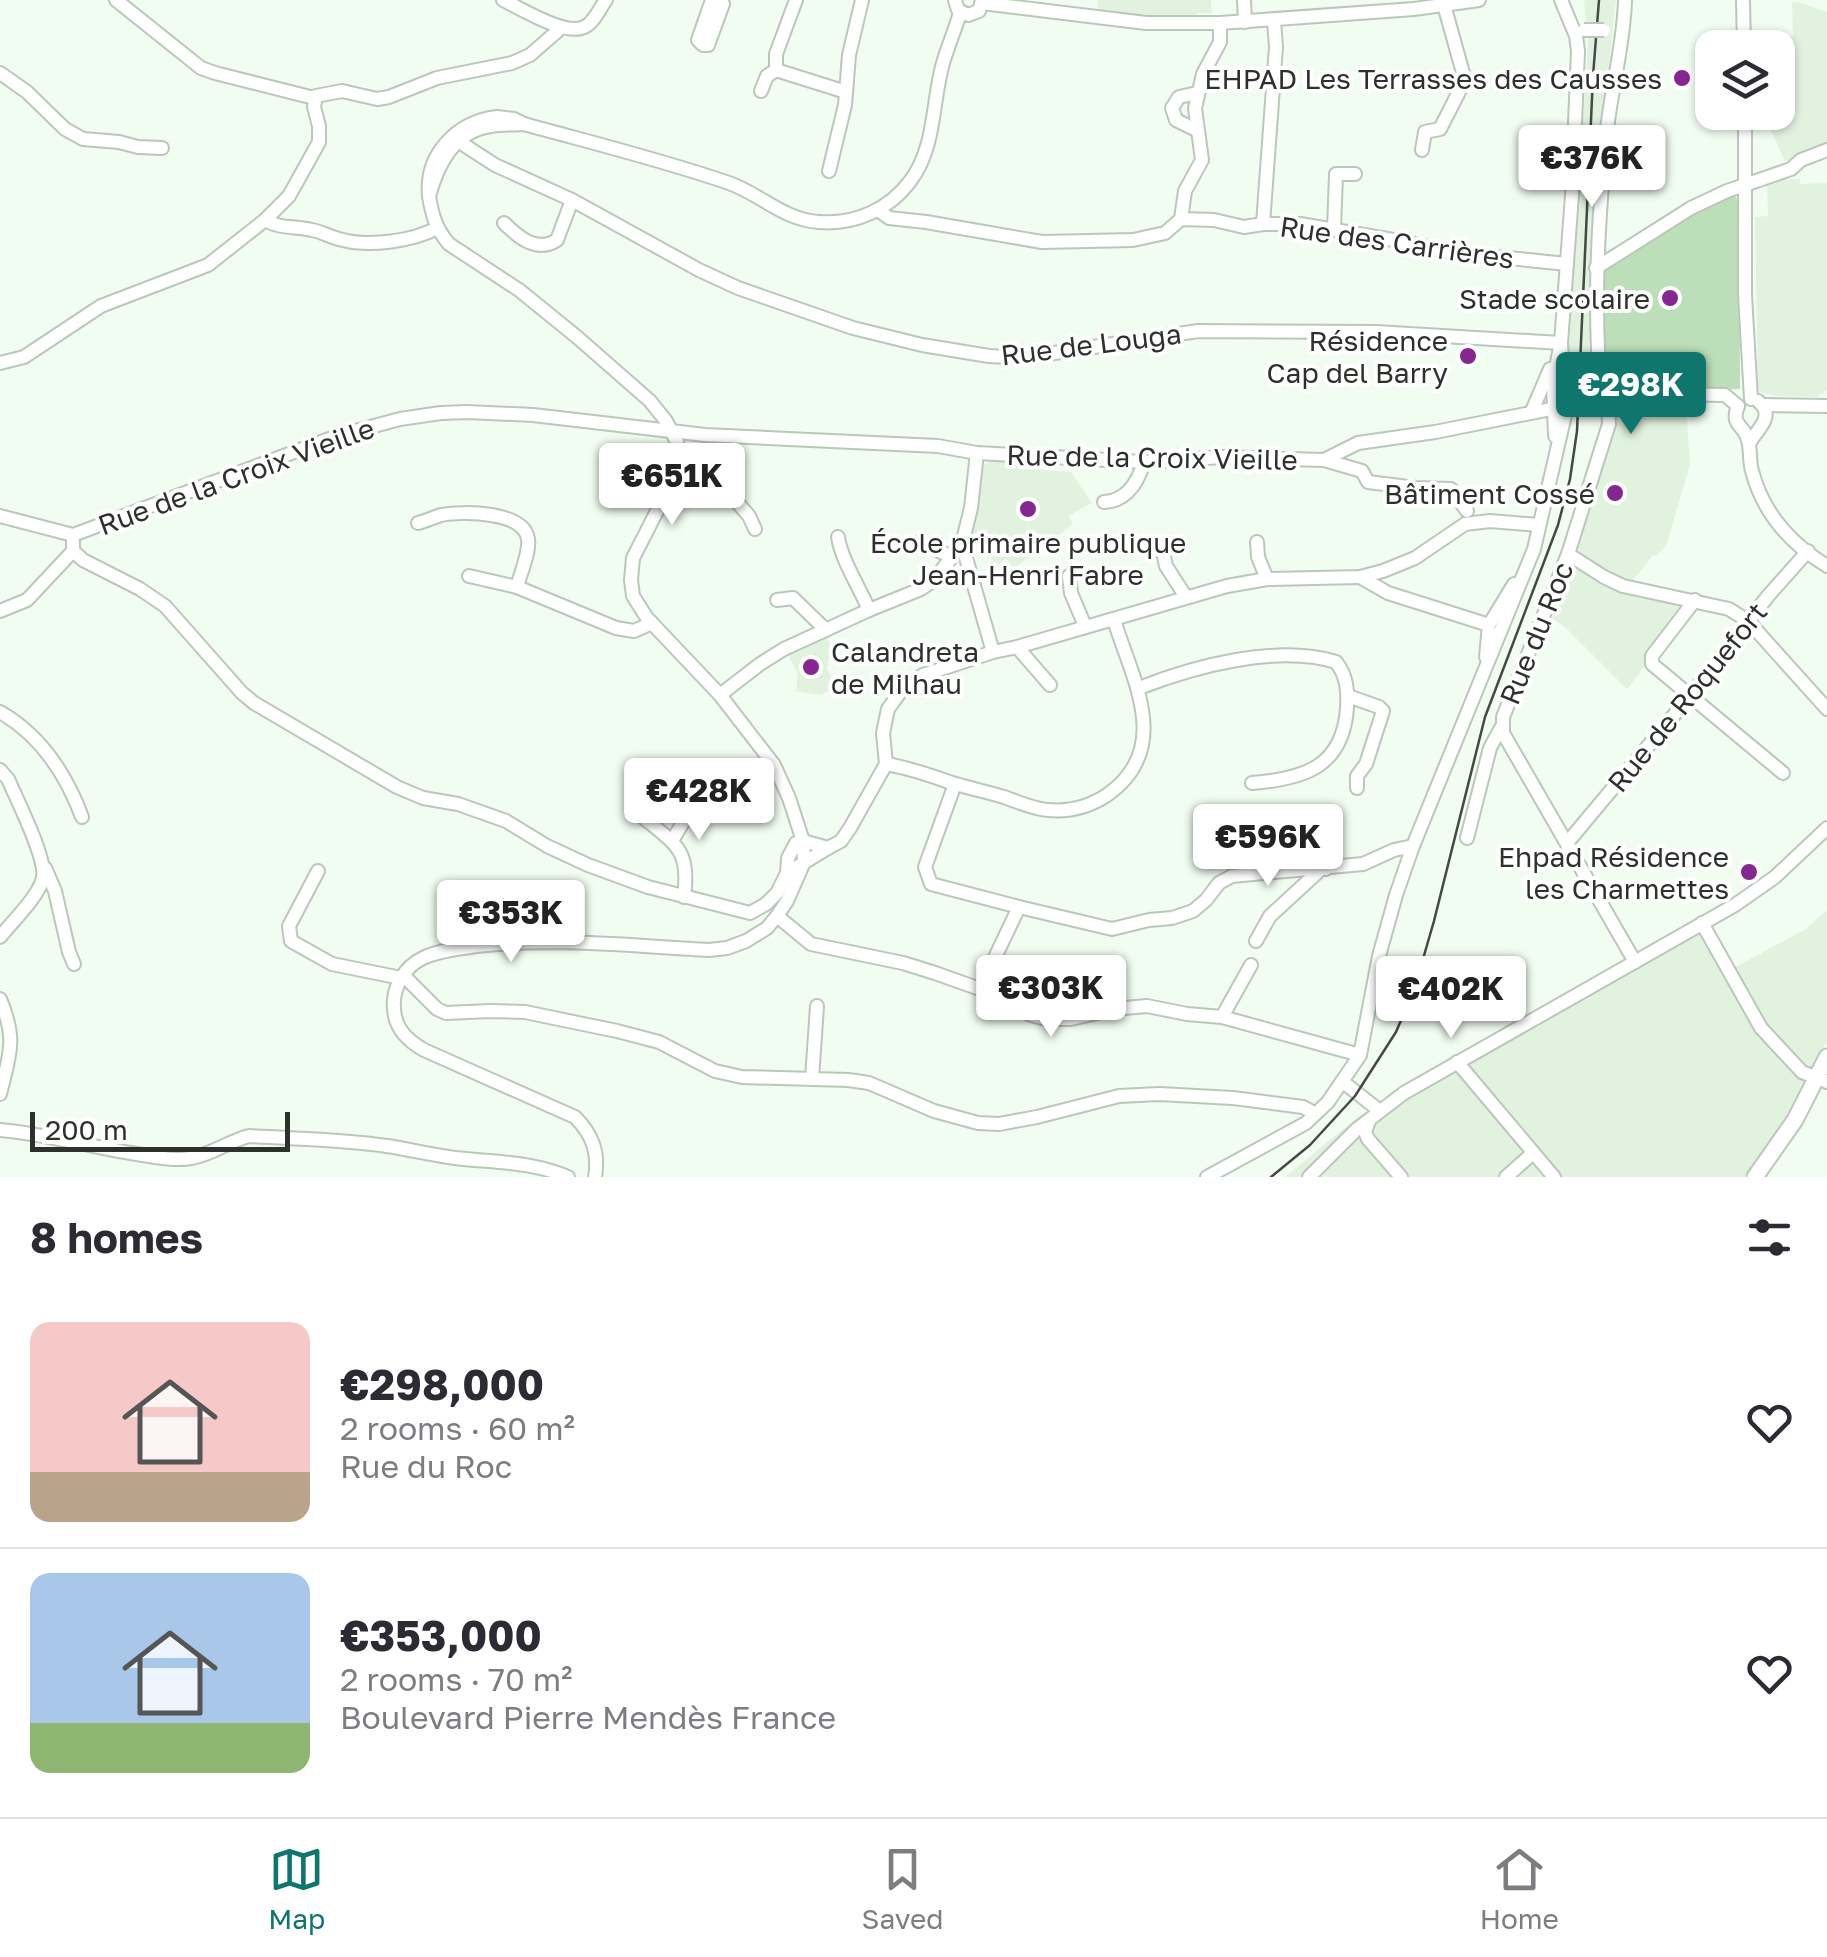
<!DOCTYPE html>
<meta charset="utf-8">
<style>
body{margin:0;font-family:"Golos Text",sans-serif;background:#f2f2f3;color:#2b2b33;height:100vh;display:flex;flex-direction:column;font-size:38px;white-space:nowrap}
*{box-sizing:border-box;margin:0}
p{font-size:32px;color:#7c7c81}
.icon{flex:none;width:55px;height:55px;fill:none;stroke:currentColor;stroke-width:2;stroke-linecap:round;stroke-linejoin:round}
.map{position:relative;height:1177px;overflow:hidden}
.sheet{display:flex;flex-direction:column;background:#fff;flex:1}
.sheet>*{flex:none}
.controls{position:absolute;left:1695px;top:30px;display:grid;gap:20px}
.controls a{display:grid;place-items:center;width:100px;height:100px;border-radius:20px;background:#fff;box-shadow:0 2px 8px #0004;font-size:50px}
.scale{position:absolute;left:30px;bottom:25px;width:260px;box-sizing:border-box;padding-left:10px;border:5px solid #2d312c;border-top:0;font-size:28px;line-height:35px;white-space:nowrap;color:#2d312c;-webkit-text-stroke:8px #fff;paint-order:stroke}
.price{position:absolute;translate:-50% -85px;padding:0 22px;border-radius:10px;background:#fff;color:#222;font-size:32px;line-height:65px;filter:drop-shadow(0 2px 5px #0008)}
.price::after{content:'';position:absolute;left:50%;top:60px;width:30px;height:22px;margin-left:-15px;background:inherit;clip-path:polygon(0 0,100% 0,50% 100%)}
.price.on{background:#0f766e;color:#fff}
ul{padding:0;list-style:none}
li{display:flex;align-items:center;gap:30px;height:250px;padding:0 30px}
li+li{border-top:2px solid #e1e1e2}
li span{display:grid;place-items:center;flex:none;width:280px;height:200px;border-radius:20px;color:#555}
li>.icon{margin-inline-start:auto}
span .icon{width:120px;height:120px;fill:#fffc;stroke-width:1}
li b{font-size:42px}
h2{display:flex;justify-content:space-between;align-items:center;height:120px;padding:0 30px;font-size:42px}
.menu{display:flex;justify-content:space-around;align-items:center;height:140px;border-top:2px solid #e1e1e2;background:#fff;font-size:28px;color:#7c7c81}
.menu a{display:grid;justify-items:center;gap:5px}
.menu .on{color:#0f766e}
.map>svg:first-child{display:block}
.built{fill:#e1f2df}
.green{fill:#bcdfb9}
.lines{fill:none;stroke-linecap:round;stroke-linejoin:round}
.minor-casing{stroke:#bcc7bb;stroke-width:16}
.major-casing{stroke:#bcc7bb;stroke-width:19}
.minor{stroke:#fff;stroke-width:12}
.major{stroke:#fff;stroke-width:15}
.rail{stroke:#454944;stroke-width:2.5}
.minor-bridge-casing{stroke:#bcc7bb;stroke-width:16;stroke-linecap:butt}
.minor-bridge{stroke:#fff;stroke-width:12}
.poi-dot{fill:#852691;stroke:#fff;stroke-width:4}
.labels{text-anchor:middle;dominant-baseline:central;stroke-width:8;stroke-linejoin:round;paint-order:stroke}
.poi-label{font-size:28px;fill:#2d312c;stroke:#fff;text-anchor:end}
.street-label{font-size:28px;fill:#2d312c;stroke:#fff}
</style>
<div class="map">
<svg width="1827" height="1177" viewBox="0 0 1827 1177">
<rect width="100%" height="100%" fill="#f2fdf1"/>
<g class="built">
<polygon points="1098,0 1211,0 1212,13 1198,13 1194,19 1147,20 1098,13"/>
<polygon points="1584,0 1616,0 1608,73 1592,268 1589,372 1586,377 1577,380 1570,378 1567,372 1588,42"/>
<polygon points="1792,2 1799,2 1827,12 1827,147 1785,161 1763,113 1778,112 1778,48 1752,47 1751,38 1793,37"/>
<polygon points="1800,179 1800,184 1827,183 1827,389 1823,394 1819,394 1819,397 1777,396 1762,393 1758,389 1755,217 1768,216 1767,184 1776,184 1777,180"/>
<polygon points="1642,402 1690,402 1686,406 1690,465 1667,543 1657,556 1653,555 1631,583 1586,562 1578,555 1578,550 1619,406"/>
<polygon points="991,460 1042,463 1042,470 1071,472 1092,503 1068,516 1073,524 1014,568 1006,559 996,567 985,545 980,547 977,541 971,542 970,533 975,516 983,466"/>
<polygon points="1576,569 1617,591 1687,606 1645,660 1647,663 1627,689 1564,626 1552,619 1570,573"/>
<polygon points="827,637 831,647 827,669 831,676 832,690 820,695 796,691 798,674 788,655"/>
<polygon points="1827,910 1827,1041 1776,1145 1745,1177 1285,1177 1359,1116 1708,924 1734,968 1806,929"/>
</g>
<polygon class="green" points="1731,194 1735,196 1739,203 1740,389 1609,393 1606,390 1601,322 1603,271 1691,214"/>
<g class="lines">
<defs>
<g id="minor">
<polyline points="116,0 201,68 215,73 314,98"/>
<path d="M503,0C522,9 568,38 586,26C594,22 600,8 606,0"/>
<polyline points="712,0 698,40 703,45 708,45 723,4 721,0"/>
<polyline points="955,0 958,10 968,15 979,11 982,0"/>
<polyline points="1244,0 1245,22"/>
<polyline points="1743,0 1744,48"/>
<polyline points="982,3 1146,23 1220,23 1414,9 1479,0"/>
<polyline points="776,70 846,92"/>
<polyline points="0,73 27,92 65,129 83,139 119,142 138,147 162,148"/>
<polyline points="761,91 767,76 776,70 776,54 796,0"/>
<polyline points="1745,112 1745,295 1751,399"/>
<path d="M497,117L514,119L524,124C513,125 502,124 491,126C454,131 438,164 429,196C425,155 456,122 497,117Z"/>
<path d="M524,124C593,143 662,160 729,183C760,194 784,220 819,222C855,225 890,209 911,180C936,146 932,101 943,63C948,46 955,30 960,13"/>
<polyline points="1196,130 1176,120 1172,108 1179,97 1197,93"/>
<polyline points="458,141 495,165 572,200 699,270 738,288 853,328 922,345 989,356 1022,358 1198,331 1376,332 1561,343"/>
<polyline points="1422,150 1425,132 1440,129 1465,80 1444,5"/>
<polyline points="829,171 845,105 849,55 862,0"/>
<path d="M429,196C432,215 436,229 449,244L519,290L577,337L650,401L666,421L677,442L680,454L677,472L633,558L631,580L633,596L647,618L720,695L774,765L789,798L803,841L804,862L787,901L777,916L767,928L746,941L727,948L709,950C632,946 553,937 476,946C459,949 439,950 423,958C404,967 392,988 394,1009C395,1029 408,1041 424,1050L575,1117C593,1135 599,1153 595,1177"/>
<polyline points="878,210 889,218 926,222 1042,242 1133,240 1165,233 1181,219 1214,220 1244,227 1263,224 1300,224 1411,243 1449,252 1567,264"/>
<polyline points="1181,219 1185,191 1202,160 1195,108 1203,74 1220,42 1220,23"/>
<path d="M265,220C280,229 296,226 312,230C323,232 332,238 343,240C370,247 413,241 437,228"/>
<path d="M504,223C519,238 537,253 557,240L572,200"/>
<polyline points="1263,224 1276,47 1274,21"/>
<polyline points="1334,229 1336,174 1355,174"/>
<polyline points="1596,268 1691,208 1727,191 1791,169 1801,160 1827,150"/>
<polyline points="0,363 24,357 101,306 208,265 265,220 289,196 319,142 319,126 314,107 316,96 342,91 377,99 389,97 437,78 512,63 530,55 561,28"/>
<polyline points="1561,393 1565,389 1579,386 1596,391 1608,407 1609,424 1568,554 1503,717 1503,733 1635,962"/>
<path d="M1601,396C1593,305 1598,220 1607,129C1612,86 1624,43 1625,0"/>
<polyline points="1763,405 1827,406"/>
<path d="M1738,406C1730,426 1744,424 1748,440C1751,450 1749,461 1752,471C1763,513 1791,544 1827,566"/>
<polyline points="1532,411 1550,369"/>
<polyline points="1555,436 1553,382 1561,343 1572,195 1578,51 1576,36 1561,0"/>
<path d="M1750,442C1758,428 1776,416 1758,401"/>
<polyline points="1324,460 1362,471 1368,482 1416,488 1451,489 1467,511"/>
<polyline points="677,472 717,479 749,516 755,529"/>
<path d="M1104,502C1127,501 1138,482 1144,462"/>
<polyline points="0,516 73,535"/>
<path d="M418,523C426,521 434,517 441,515C463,511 524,511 528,539C530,553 520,574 517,587"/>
<polyline points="73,535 337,436 400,419 441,413 467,412 533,415 705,435 938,446 977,453 1144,462 1222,457 1324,460 1358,443 1435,432 1601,399 1664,394 1725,395 1738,406"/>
<path d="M838,537C841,559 860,588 869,610"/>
<polyline points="920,542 952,557"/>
<polyline points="1257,542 1258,557 1267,579"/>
<polyline points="962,544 993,652"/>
<polyline points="1162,547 1166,566 1186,597"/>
<polyline points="73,551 83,560 140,589 165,606 242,693 254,703 397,787 423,798 458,804 506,821 547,846 588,865 648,887 750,913 766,904 777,893 787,873"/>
<polyline points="1568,554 1604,577 1623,586 1729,609 1748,621 1827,709"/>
<polyline points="469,576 517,587 616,628 634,631 652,623"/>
<polyline points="1069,576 1071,593 1085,626"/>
<polyline points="1360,577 1388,593 1489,625"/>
<polyline points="777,600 793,598 826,630"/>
<polyline points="1695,600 1652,656 1652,664 1783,773"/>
<polyline points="0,611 27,600 73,551 73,542"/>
<polyline points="1017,647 1050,685"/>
<polyline points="1486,657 1489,625 1514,584"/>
<path d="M1139,688C1195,666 1277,644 1336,662C1347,676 1348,691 1347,708C1343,767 1304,779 1252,783"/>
<polyline points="720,695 760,664 784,649 869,610 921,589 934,580 962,544 971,508 977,453"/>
<polyline points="1348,696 1379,707 1383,711 1366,764 1357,776 1357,788"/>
<path d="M0,712C40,735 66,774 82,817"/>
<path d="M886,764C910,768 930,775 952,783C969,788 987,792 1004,797C1018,802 1034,809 1048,810C1070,812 1089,807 1107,795C1174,748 1132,679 1114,620"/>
<path d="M0,770L8,779C17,800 47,859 43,878C39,896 12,922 0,937"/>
<polyline points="955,784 925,867 931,884 1019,907"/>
<polyline points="1311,813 1326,869"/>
<path d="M644,818C678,846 690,851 684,897"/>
<polyline points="1467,838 1490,748 1502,726"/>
<polyline points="672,841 688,814 700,803"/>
<polygon points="803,841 828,848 787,873 788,858 796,843"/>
<polyline points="1567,843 1690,696 1768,596 1808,551"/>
<polyline points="828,848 841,841 850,828 886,764 883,733 888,709 901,691 923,675 993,652 1017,647 1227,586 1267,579 1360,577 1383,571 1415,558 1465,524 1490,521 1539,525"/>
<polyline points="45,868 55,891 69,952 74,964"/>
<polyline points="318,871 289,926 291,941 332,964 401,978"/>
<polyline points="777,916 811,944 903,963 935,973 980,989 1031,1015 1046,1019 1071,1019 1113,1009 1147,1006 1187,1014 1222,1017 1360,1055"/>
<polyline points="1702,923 1761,1028 1802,1072 1827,1082"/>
<polyline points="1256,941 1270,916 1320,870"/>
<polyline points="404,976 437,1009 446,1013 491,1011 525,1012 617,1031 659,1042 715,1071 742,1077 848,1080 869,1083 934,1111 978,1123 999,1124 1037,1117 1119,1096 1159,1094 1233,1098 1303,1107 1314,1113"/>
<polyline points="980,989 1019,907 1112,929 1149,920 1172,918 1193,911 1206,900 1219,883 1232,876 1363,864 1394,850 1413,846"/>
<path d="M0,999C17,1039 10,1054 0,1094"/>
<polyline points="1222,1017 1251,965"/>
<polyline points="1457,1062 1554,1177"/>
<polyline points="812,1079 817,1006"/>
<polyline points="1343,1082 1380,1111"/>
<polyline points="1369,1121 1365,1132 1368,1139 1401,1177"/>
<path d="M0,1130C46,1134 91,1147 137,1154C155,1157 174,1161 191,1158C211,1155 229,1141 249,1136C295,1139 342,1139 387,1146C407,1149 427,1154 448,1157C489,1163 529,1160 568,1177"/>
<polyline points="1207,1177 1306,1123 1328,1102 1360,1055 1379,956 1396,895 1413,846 1534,549 1565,415 1561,343"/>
<polyline points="1309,1177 1357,1129 1404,1093 1735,905 1775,877 1827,828"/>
<polyline points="1506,1177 1533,1153"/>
</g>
<polyline id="major" points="1755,1177 1795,1120 1827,1057"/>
</defs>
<use href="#minor" class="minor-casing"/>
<use href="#major" class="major-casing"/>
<use href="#minor" class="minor"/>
<use href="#major" class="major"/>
<polyline class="rail" points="1271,1177 1310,1145 1355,1096 1396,1032 1414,990 1434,921 1485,717 1558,525 1570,479 1577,431 1593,76 1599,0"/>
<defs>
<polyline id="minor-bridge" points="1584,30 1604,30"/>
</defs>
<use href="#minor-bridge" class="minor-bridge-casing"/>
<use href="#minor-bridge" class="minor-bridge"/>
</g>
<g class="poi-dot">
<circle cx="1682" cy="78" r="10"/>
<circle cx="1670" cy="298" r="10"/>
<circle cx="1468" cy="356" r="10"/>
<circle cx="1615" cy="493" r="10"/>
<circle cx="1028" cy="509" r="10"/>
<circle cx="811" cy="667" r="10"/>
<circle cx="1749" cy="872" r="10"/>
</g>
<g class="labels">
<g class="poi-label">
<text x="1662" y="78">EHPAD Les Terrasses des Causses</text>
<text x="1650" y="298">Stade scolaire</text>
<text x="1448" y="340">Résidence<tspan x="1448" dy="32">Cap del Barry</tspan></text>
<text x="1595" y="493">Bâtiment Cossé</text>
<text x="1028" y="542" text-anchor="middle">École primaire publique<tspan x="1028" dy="32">Jean-Henri Fabre</tspan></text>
<text x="831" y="651" text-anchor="start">Calandreta<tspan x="831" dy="32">de Milhau</tspan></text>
<text x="1729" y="856">Ehpad Résidence<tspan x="1729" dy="32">les Charmettes</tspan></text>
</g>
<g class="street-label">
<text transform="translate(1397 242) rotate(8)">Rue des Carrières</text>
<text transform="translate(1091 344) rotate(-7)">Rue de Louga</text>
<text transform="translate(1152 457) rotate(1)">Rue de la Croix Vieille</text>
<text transform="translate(236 476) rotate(-20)">Rue de la Croix Vieille</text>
<text transform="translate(1536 633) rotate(-68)">Rue du Roc</text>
<text transform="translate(1687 697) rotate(-51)">Rue de Roquefort</text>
</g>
</g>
</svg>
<div class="controls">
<a><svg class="icon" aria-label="layers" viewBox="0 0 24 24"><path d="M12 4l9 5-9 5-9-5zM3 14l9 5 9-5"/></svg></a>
</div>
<div class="scale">200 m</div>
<b class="price" style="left:1592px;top:210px">€376K</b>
<b class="price on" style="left:1631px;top:437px">€298K</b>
<b class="price" style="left:672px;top:528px">€651K</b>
<b class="price" style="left:699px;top:843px">€428K</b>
<b class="price" style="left:1268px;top:889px">€596K</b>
<b class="price" style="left:511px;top:965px">€353K</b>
<b class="price" style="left:1051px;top:1040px">€303K</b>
<b class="price" style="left:1451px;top:1041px">€402K</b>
</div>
<section class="sheet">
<h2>8 homes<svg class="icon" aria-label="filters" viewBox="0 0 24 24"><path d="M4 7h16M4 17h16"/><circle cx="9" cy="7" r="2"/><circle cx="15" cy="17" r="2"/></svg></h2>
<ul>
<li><span style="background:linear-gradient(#f6c9c9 75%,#b9a48a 0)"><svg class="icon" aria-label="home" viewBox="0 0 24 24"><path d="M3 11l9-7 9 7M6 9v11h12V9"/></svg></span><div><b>€298,000</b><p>2 rooms · 60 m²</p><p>Rue du Roc</p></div><svg class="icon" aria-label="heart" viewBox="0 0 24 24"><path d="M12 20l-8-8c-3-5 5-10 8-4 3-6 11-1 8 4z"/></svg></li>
<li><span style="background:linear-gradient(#a9c7e8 75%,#8fb573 0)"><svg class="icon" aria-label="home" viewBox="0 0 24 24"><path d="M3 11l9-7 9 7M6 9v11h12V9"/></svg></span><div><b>€353,000</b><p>2 rooms · 70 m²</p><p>Boulevard Pierre Mendès France</p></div><svg class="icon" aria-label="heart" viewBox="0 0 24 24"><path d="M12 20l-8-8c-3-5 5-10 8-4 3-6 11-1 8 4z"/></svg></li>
</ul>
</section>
<nav class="menu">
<a class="on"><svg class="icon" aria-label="map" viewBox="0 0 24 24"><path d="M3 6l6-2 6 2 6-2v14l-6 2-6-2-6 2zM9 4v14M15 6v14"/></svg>Map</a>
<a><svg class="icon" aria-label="saved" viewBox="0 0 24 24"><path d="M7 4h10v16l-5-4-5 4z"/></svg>Saved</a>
<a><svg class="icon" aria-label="home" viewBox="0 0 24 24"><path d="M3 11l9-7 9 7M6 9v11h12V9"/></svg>Home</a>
</nav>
